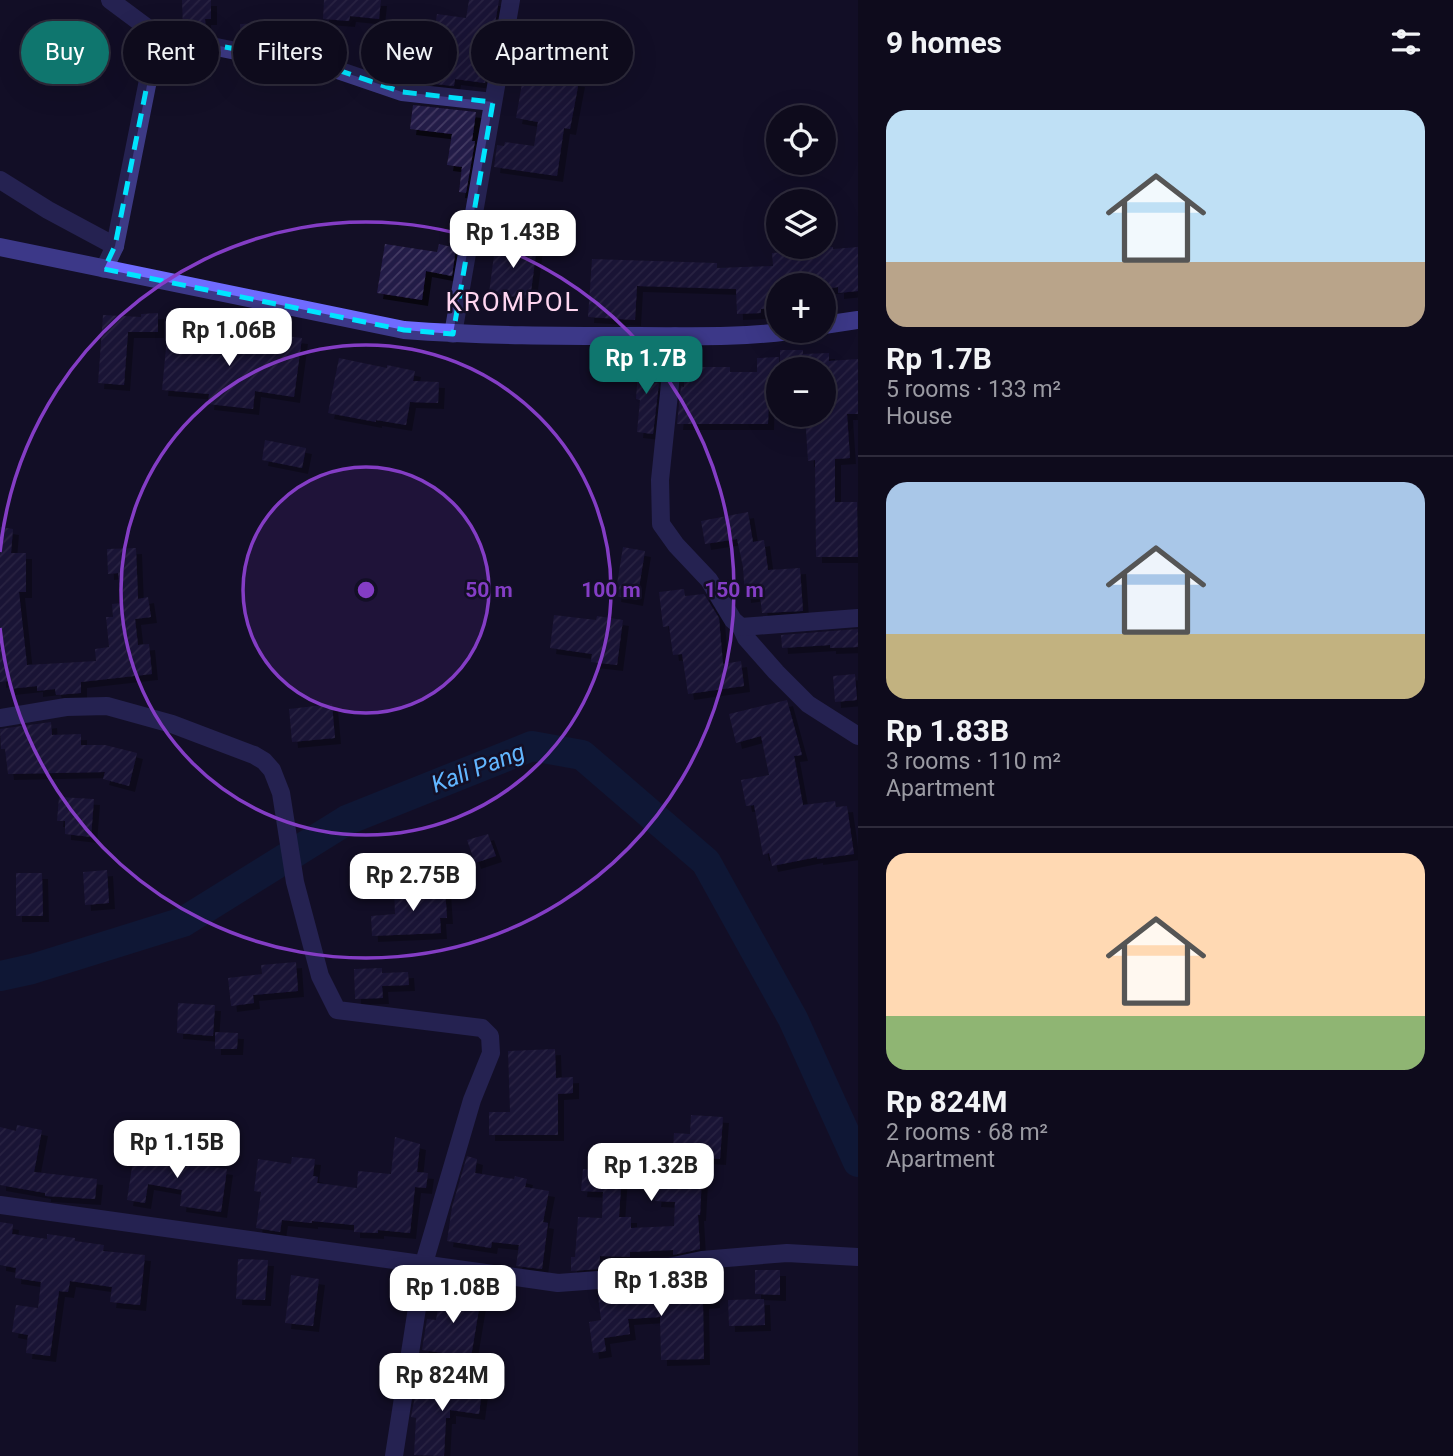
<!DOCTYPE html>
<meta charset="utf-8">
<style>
body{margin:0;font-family:Roboto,sans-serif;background:#1c1929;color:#f1f3f6;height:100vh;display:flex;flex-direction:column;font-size:26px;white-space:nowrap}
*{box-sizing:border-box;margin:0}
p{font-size:23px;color:#9b9ba3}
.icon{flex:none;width:38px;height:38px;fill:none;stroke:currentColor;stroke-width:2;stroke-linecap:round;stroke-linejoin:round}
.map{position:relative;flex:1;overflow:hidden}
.sheet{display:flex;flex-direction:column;background:#0e0b1c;width:595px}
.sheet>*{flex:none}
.hud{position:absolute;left:21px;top:21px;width:665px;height:63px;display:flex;gap:14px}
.fabs{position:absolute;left:766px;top:105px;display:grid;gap:14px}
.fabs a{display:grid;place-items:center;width:70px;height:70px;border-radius:50%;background:#0e0b1c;box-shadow:0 7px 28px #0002,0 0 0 2px #2e2b3b;font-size:35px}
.price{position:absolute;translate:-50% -60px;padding:0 16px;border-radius:14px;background:#fff;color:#222;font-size:23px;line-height:46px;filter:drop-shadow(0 2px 4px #0008)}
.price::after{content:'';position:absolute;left:50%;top:42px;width:21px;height:16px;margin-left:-10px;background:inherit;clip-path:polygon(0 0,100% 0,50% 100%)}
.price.selected{background:#0f766e;color:#fff}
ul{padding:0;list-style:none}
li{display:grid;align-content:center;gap:14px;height:371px;padding:0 28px}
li+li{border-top:2px solid #2e2b3b}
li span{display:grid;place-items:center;height:217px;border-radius:21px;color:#555}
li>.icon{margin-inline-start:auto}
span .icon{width:126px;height:126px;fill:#fffc;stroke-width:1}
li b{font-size:30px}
h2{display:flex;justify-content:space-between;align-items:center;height:84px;padding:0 28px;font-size:30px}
.pill{padding:0 24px;border-radius:32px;background:#0e0b1c;box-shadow:0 7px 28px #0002,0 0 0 2px #2e2b3b;font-size:24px;line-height:63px}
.pill.selected{background:#0f766e;color:#fff}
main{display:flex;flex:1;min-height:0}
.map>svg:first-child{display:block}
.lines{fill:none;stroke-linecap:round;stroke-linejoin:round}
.river{stroke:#0c2248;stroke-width:30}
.building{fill:url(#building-hatch);filter:url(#shadow)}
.street{stroke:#3d3a85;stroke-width:18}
.secondary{stroke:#6f6bff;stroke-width:18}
.marked{fill:none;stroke:#00e5ff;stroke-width:5;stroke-dasharray:14 9;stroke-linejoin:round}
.ring{fill:none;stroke:#843dc5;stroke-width:3.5}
.labels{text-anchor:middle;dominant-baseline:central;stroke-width:5;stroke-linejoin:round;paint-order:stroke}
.water-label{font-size:24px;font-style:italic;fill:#62b6ff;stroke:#130f26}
.quarter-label{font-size:26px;letter-spacing:2px;fill:#ffd6f0;stroke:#130f26}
.centre{fill:#843dc5;stroke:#130f26;stroke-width:3.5}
.ring-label{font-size:21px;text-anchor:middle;font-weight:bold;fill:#843dc5;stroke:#130f26;stroke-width:5;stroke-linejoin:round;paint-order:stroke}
</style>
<main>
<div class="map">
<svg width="858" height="1456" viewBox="0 0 858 1456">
<defs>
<pattern id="building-hatch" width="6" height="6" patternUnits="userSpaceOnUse" patternTransform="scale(1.75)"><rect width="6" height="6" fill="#241b47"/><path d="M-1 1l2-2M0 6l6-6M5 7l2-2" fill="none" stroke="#433b63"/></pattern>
<filter id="shadow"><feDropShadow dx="6" dy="6" stdDeviation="0" flood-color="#0009"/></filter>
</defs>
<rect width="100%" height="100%" fill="#130f26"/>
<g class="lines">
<polyline class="river" points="0,976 32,969 183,922 347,820 532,746 582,755 706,862 793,1019 858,1162"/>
</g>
<g class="building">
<polygon points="182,0 211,0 211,19 205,19 206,33 183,29"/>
<polygon points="324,0 381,0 379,19 350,16 349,21 323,19"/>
<polygon points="469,0 499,0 485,83 455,79 454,86 404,81 374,70 374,68 362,66 365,45 394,49 395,40 432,45 437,14 466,18"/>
<polygon points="263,23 264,26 314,29 313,49 241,40 240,24"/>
<polygon points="524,42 572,48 567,79 579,81 570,129 564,128 557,176 494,167 497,145 504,146 505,142 534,146 538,122 516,118 525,66 521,66"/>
<polygon points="413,105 476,112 472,141 475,141 466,193 459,192 462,167 447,165 452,134 410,129"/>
<polygon points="496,240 537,246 530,299 489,293"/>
<polygon points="385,244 437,252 439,244 456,248 452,276 426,271 422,300 377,293"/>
<polygon points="801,247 833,247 833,249 858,247 858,291 838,293 838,287 824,289 824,285 779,285 779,308 761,309 761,313 737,314 736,289 637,286 635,320 588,317 592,259 717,263 717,268 773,266 772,253 801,251"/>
<polygon points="158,313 158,332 128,332 124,385 98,383 103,315 141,317 141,314"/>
<polygon points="168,327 226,335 225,344 276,349 278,335 302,338 294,397 255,391 253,409 208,404 209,394 162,390"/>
<polygon points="780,350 803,350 803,354 829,353 829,361 858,359 858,414 847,414 850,458 835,459 835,502 857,502 858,557 816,557 815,460 808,461 805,415 824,415 824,369 780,369"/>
<polygon points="639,357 652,357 651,382 659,383 653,434 637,432 640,400 636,399"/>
<polygon points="779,357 779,394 769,394 768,424 677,424 681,386 684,387 684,367 730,367 730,372 757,372 757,358"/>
<polygon points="339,358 387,368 387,365 415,371 413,381 439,382 438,403 410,402 406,425 376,420 376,422 328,413"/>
<polygon points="265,440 306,448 302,468 262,460"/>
<polygon points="748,512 753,542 764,540 768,570 800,568 803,611 762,613 760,595 745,597 743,567 737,539 705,544 701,521"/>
<polygon points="0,527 13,529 11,553 26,553 26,592 19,592 27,665 96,661 95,649 109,647 106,617 113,617 112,604 121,603 118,573 108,574 107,549 136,548 138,599 148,597 151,617 135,619 138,645 149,644 152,674 81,682 81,693 56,695 55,689 37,691 37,686 9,689 8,681 0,682"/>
<polygon points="623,547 645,551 637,600 615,596"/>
<polygon points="684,589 685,596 704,594 719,618 723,664 741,661 744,686 688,694 682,654 673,655 669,626 663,627 659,592"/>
<polygon points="554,615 596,620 597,616 623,620 617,665 591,662 592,654 550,648"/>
<polygon points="858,629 858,647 830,648 830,645 782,648 781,635"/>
<polygon points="855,674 857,700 835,702 833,676"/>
<polygon points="787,700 802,755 794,756 803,805 835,801 836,807 847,806 854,854 817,859 817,857 772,866 769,853 763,855 754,805 746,806 741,780 769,775 761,736 736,743 729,714"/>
<polygon points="332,704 335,738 292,742 289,709"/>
<polygon points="51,722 52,735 81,734 81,745 105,745 137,753 129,786 103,779 105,772 8,774 5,749 1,749 0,729"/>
<polygon points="59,797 94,799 91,837 65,834 65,821 57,821"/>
<polygon points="488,834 496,856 475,863 467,840"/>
<polygon points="107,870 109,903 85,905 83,872"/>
<polygon points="16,873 42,873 43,916 16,916"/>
<polygon points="445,888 447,918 440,918 441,933 372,936 371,916 395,914 394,890"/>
<polygon points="296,962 298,991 253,995 254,1003 231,1006 228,978 262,974 261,965"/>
<polygon points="382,968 382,973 408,972 409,985 382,986 383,998 355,999 354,969"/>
<polygon points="178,1003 215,1005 213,1036 177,1033"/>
<polygon points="215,1032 238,1033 237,1049 215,1049"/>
<polygon points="555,1049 556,1078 573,1077 573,1093 558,1094 558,1135 489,1135 489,1112 510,1112 508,1051"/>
<polygon points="691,1115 723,1117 720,1159 703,1158 700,1215 698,1215 700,1249 673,1255 673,1250 630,1252 630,1257 600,1256 599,1269 571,1271 571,1257 575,1257 578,1217 602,1218 603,1192 581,1191 583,1169 622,1171 619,1217 631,1217 631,1228 674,1226 675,1202 655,1201 657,1176 671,1177 674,1133 690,1134"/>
<polygon points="17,1125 42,1130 34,1172 97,1179 95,1199 45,1196 45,1193 0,1185 0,1127 16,1131"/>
<polygon points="395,1137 420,1144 417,1172 428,1173 426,1188 415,1187 410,1233 378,1230 378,1233 354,1232 354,1225 312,1221 312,1223 282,1220 280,1232 256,1228 261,1192 254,1191 258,1159 291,1164 292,1157 315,1159 313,1176 318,1177 317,1183 357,1188 358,1171 391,1174"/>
<polygon points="135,1148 176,1154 175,1161 227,1169 221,1212 180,1206 182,1190 148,1184 145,1203 127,1200"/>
<polygon points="467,1156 477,1159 475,1173 514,1179 515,1176 527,1179 525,1187 549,1191 543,1222 548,1223 542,1269 516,1266 519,1245 492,1242 491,1248 447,1241 452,1207"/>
<polygon points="0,1222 13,1224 12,1234 47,1239 47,1234 75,1238 75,1241 104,1245 103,1251 145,1255 140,1305 110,1302 112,1287 70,1281 68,1292 59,1291 50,1356 26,1353 28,1335 12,1332 16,1305 38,1308 41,1282 15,1278 16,1268 0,1265"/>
<polygon points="238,1259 268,1260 265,1300 236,1299"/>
<polygon points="755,1270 780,1270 780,1295 755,1294"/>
<polygon points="701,1272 713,1272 714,1302 703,1303 704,1359 661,1360 660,1317 628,1319 630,1334 604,1338 606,1351 593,1353 589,1322 601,1320 598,1296 624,1293 625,1304 674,1300 674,1278"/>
<polygon points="291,1275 319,1279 313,1326 285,1323"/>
<polygon points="441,1290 481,1297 471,1357 422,1350 427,1319 436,1320"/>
<polygon points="764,1299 765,1325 729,1326 728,1300"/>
<polygon points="439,1377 483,1383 479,1414 450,1410 450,1418 446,1418 444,1456 414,1455 416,1418 411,1417 415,1396 436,1396"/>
</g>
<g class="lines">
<g class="street">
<polyline points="157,35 246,53 320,64 402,92 493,102"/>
<polyline points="0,180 48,210 115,246"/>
<polyline points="104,269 115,246 157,35 110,0"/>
<polyline points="453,334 511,0"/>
<polyline points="675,336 660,480 661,524 676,545 709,580 733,620 741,627 746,638 776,672 808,704 858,736"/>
<polyline points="741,627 858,618"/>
<polyline points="0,718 66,707 107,706 172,724 254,755 264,761 272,770 281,793 295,882 320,976 337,1010 482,1028 490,1036 491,1053 472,1100 424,1263 394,1456"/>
<polyline points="0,1205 558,1283 612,1279 702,1260 787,1253 858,1257"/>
</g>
<g class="secondary">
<path d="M0,247L404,330C483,336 561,336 639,336C688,336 741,338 789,331"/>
<polyline points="824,325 858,320"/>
</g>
</g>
<path d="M0 0H858V1456H0ZM157,35L320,64L402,92L493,102L453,334L404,330L104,269L115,246Z" fill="#130f26" fill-opacity=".55" fill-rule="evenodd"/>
<path class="marked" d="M157,35L320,64L402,92L493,102L453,334L404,330L104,269L115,246Z"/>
<circle cx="366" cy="590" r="123" fill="#843dc5" fill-opacity=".12"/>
<g class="ring">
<circle cx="366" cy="590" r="123"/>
<circle cx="366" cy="590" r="245"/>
<path d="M0 552A368 368 0 1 1 0 628"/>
</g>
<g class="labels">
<g class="water-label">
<text transform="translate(478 768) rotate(-21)">Kali Pang</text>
</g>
<g class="quarter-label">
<text x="513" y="302">KROMPOL</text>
</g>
</g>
<circle cx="366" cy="590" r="10" class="centre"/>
<g class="ring-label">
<text x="489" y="597">50 m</text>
<text x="611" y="597">100 m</text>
<text x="734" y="597">150 m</text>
</g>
</svg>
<div class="fabs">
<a><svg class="icon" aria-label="locate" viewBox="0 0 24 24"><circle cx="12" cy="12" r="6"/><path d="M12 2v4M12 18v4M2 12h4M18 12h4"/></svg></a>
<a><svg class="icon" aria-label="layers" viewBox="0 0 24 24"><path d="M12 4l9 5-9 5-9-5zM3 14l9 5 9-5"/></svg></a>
<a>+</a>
<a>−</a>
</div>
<b class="price" style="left:513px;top:270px">Rp 1.43B</b>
<b class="price" style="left:229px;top:368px">Rp 1.06B</b>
<b class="price selected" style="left:646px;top:396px">Rp 1.7B</b>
<b class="price" style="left:413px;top:913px">Rp 2.75B</b>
<b class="price" style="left:177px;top:1180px">Rp 1.15B</b>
<b class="price" style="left:651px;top:1203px">Rp 1.32B</b>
<b class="price" style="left:661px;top:1318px">Rp 1.83B</b>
<b class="price" style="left:453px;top:1325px">Rp 1.08B</b>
<b class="price" style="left:442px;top:1413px">Rp 824M</b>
<div class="hud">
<a class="pill selected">Buy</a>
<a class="pill">Rent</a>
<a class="pill">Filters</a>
<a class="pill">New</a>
<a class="pill">Apartment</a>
</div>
</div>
<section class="sheet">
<h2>9 homes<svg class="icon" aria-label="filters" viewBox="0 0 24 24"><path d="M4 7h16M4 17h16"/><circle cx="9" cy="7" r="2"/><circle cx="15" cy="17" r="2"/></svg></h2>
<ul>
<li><span style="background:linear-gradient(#bfe0f5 70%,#b9a48a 0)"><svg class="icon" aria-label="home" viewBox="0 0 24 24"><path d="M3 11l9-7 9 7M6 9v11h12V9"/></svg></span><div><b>Rp 1.7B</b><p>5 rooms · 133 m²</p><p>House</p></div></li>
<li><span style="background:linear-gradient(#a9c7e8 70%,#c2b280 0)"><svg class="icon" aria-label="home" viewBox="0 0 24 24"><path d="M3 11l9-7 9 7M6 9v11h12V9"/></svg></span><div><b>Rp 1.83B</b><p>3 rooms · 110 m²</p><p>Apartment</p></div></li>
<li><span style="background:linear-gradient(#ffd9b3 75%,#8fb573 0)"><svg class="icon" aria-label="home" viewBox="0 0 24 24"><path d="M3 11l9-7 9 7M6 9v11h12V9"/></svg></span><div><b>Rp 824M</b><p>2 rooms · 68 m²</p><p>Apartment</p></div></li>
</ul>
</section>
</main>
